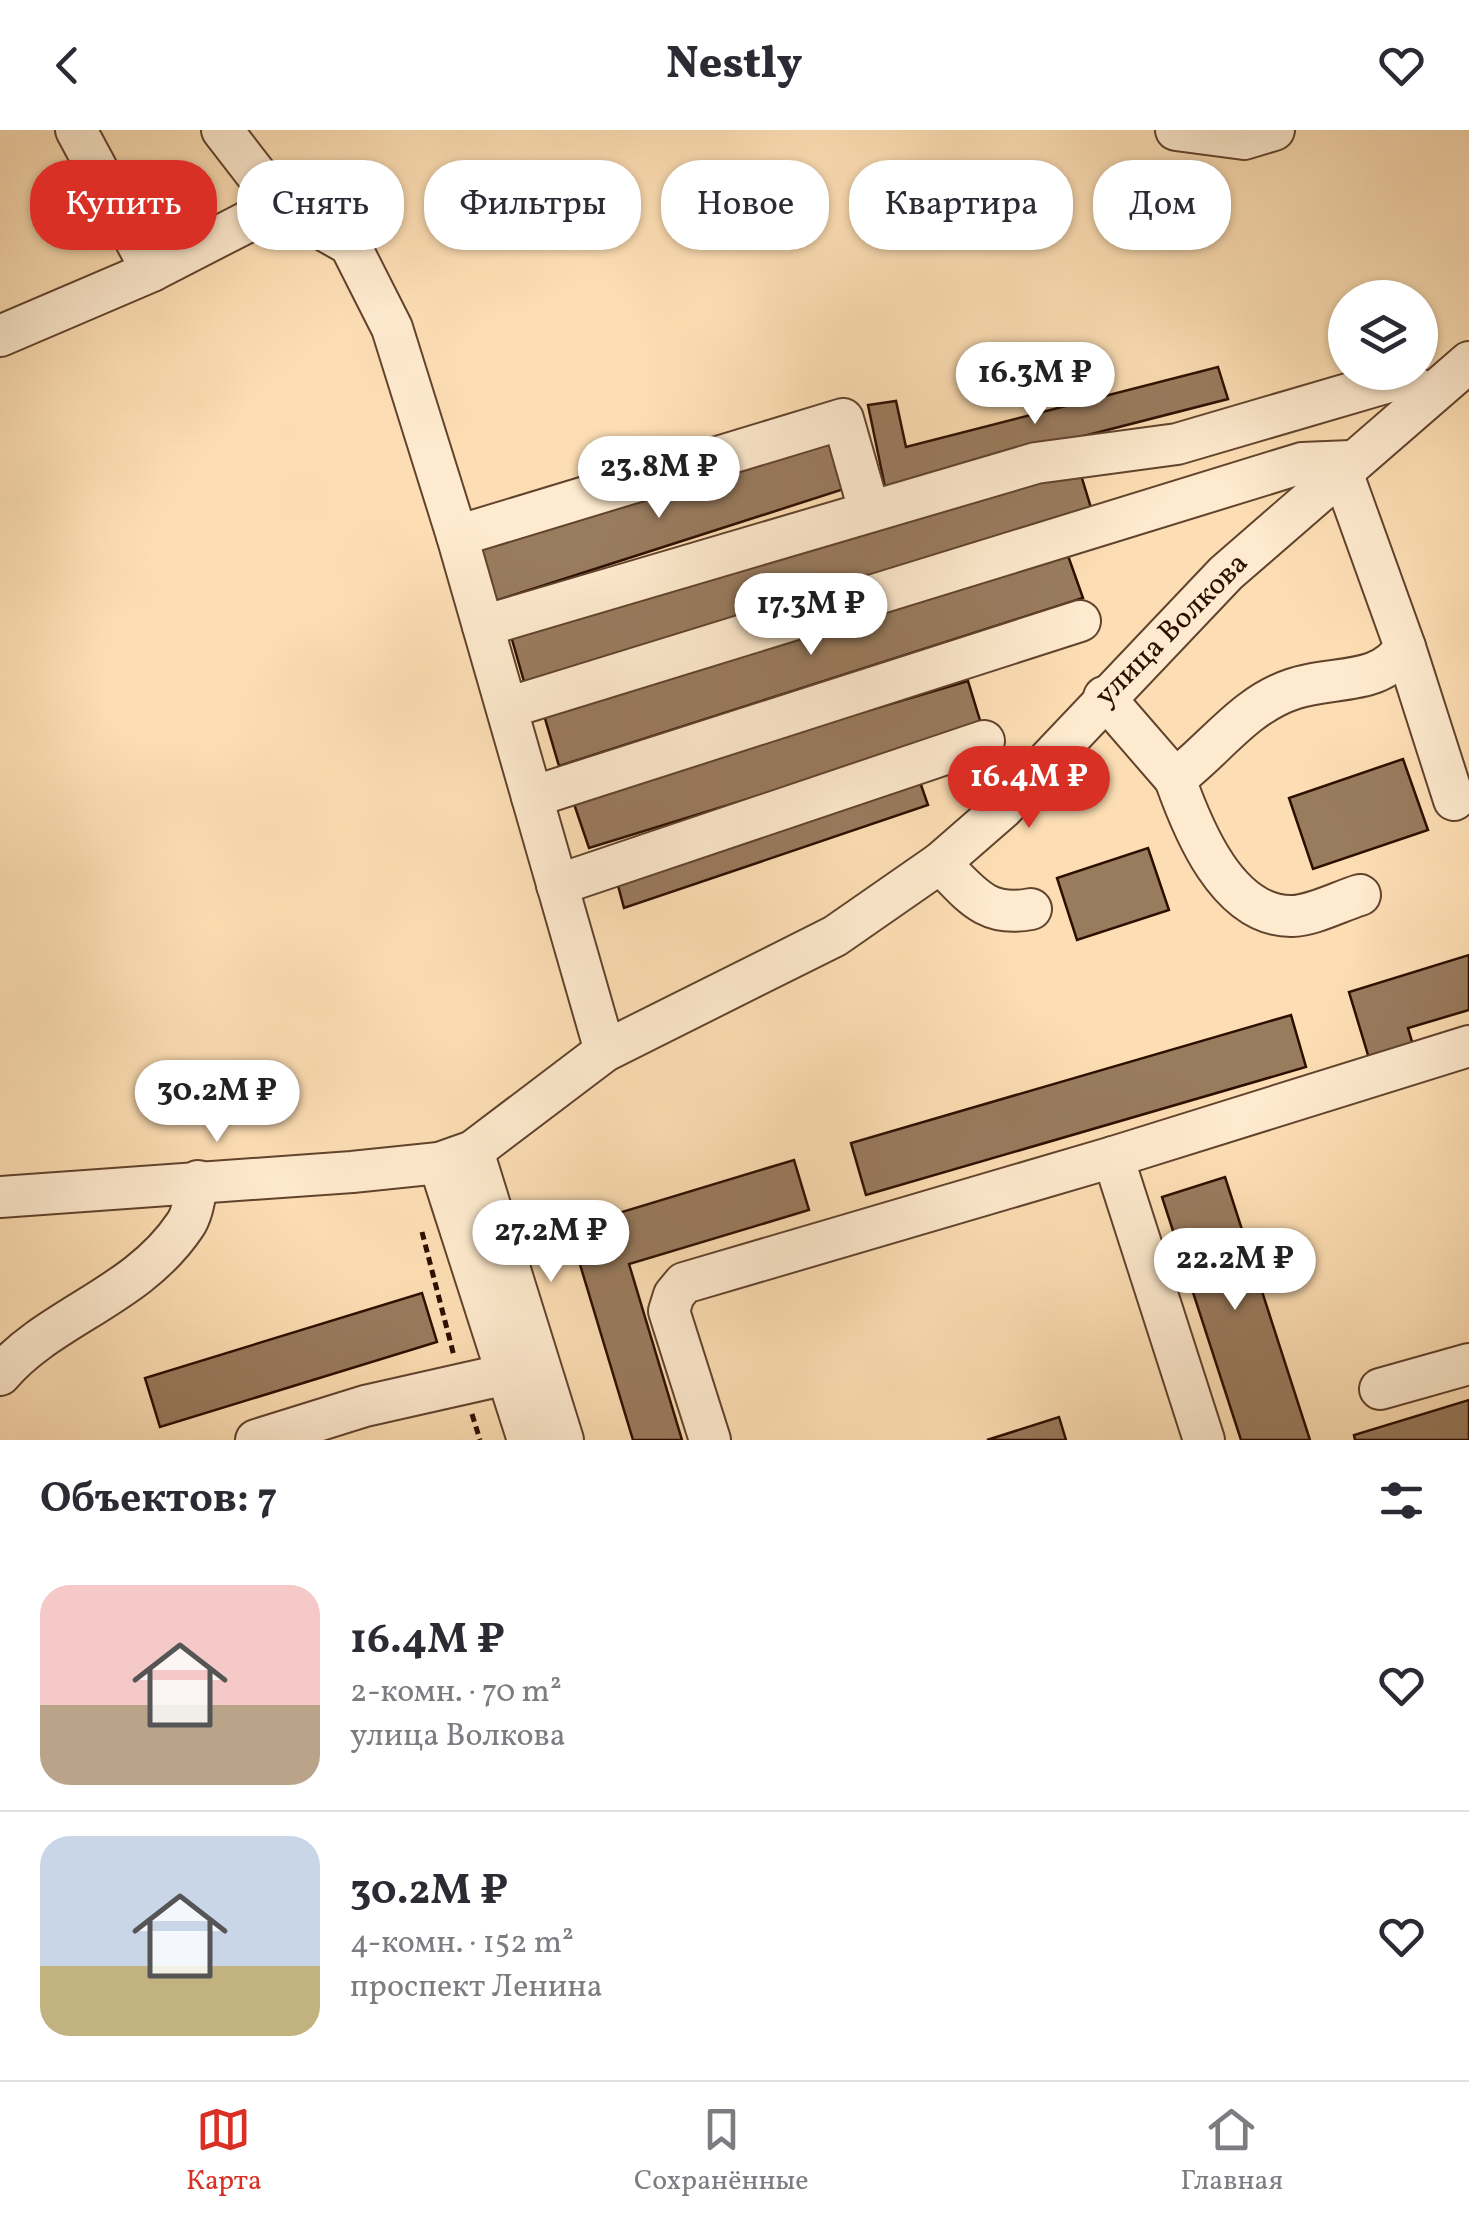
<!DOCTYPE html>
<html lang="ru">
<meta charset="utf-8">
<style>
body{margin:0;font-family:Vollkorn,serif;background:#f2f2f3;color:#2b2b33;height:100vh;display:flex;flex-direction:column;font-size:38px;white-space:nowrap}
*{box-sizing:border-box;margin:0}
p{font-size:32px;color:#7c7c81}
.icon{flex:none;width:55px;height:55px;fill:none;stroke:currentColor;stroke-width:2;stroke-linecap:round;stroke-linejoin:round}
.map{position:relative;height:1310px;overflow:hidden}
.drawer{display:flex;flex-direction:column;background:#fff;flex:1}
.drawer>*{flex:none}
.guide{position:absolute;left:30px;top:30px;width:1410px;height:90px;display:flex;gap:20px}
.buttons{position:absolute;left:1328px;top:150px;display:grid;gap:20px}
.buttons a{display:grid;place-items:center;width:110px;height:110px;border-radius:50%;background:#fff;box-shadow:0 2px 8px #0004;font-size:50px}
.price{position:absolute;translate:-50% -85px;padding:0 22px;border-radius:35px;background:#fff;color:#222;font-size:32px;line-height:65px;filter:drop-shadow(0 2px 5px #0008)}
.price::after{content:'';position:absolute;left:50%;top:60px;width:30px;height:22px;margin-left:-15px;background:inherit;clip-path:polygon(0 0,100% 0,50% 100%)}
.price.selected{background:#d93025;color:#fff}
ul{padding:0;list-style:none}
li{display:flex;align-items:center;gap:30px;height:250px;padding:0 40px}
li+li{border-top:2px solid #e1e1e2}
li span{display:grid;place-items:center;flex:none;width:280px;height:200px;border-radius:30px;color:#555}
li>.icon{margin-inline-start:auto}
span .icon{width:120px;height:120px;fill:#fffc;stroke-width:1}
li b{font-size:42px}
h2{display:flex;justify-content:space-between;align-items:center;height:120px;padding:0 40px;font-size:42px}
.pill{padding:0 35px;border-radius:40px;background:#fff;box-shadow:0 2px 8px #0004;font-size:35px;line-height:90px}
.pill.selected{background:#d93025;color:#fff}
header{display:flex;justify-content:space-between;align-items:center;height:130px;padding:0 40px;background:#fff;font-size:45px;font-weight:800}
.dock{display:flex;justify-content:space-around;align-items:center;height:140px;border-top:2px solid #e1e1e2;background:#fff;font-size:28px;color:#7c7c81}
.dock a{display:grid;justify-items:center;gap:5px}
.dock .selected{color:#d93025}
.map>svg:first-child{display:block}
.building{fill:#997b5e;stroke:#2d0f00;stroke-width:2.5}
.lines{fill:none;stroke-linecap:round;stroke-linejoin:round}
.minor-casing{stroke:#61432d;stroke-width:44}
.path{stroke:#2d0f00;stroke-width:5;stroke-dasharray:8 5;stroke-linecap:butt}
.minor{stroke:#feeace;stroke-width:40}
.labels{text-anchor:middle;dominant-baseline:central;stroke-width:8;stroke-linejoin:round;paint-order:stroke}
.street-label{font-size:30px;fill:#2d0f00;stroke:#feeace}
</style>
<header><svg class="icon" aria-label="back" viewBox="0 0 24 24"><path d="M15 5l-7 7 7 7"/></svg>Nestly<svg class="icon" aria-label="heart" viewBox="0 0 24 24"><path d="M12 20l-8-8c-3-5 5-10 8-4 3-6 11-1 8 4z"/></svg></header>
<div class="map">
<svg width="1469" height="1310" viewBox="0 0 1469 1310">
<rect width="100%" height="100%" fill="#fddeb4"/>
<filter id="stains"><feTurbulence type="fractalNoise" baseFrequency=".002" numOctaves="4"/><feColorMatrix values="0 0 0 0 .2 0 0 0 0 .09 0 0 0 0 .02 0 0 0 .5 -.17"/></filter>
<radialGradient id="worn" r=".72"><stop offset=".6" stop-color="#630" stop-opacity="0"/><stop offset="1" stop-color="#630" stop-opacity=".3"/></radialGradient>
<g class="building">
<polygon points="1218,237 1228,269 885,357 868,275 896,271 906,317"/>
<polygon points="832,310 844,359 492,472 479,419"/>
<polygon points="1077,332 1092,381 525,555 511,506"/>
<polygon points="1066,420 1083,468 559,636 544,585"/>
<polygon points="968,551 982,597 589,718 572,668"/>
<polygon points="1403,629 1428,700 1313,739 1289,668"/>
<polygon points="920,652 928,675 624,778 616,748"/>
<polygon points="1148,718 1169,780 1077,810 1057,748"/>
<polygon points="1469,825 1469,880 1408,898 1415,922 1371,935 1349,862"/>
<polygon points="1291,885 1306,937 866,1065 851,1013"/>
<polygon points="794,1030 809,1080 629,1134 682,1310 633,1310 569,1098"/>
<polygon points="1225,1047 1310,1310 1241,1310 1162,1067"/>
<polygon points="422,1163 437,1212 160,1297 145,1248"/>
<polygon points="1469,1270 1469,1310 1355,1310 1354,1305"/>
<polygon points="1059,1287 1066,1310 987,1310"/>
</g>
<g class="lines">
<defs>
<g id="minor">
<polyline points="76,0 152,141"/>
<polyline points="222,0 280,75 350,115 392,198 457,406 605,921"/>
<polyline points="1176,0 1244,9 1274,0"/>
<polyline points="0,206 152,141 280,75"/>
<polyline points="457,406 843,289 869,380"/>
<polyline points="483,496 1036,333 1177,314 1399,249 1430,265"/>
<polyline points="1405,517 1454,670"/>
<path d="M1104,567L1175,649C1215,619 1244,575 1293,559C1332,545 1381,557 1405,517L1341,339"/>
<polyline points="507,578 1302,333 1351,331"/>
<path d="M1175,649C1192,697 1227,787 1292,786C1312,786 1340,771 1360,765"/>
<polyline points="532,667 1080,491"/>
<path d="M940,733C970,763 985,788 1031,779"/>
<polyline points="557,755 984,611"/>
<polyline points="473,1021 563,1310"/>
<polyline points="1113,1027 1204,1310"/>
<polyline points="439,1033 528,1310"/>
<polyline points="0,1067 352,1042 439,1033 473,1021 605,921 835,806 940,733 1002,679 1226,443 1469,232"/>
<path d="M0,1245C50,1186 137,1167 185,1095C193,1084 195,1064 198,1051"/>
<polyline points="1380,1259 1469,1234"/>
<polyline points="256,1310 365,1276 507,1244"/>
<polyline points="710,1310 669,1181 674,1165 684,1153 1113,1027 1469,916"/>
</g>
</defs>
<use href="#minor" class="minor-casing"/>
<g class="path">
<polyline points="422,1102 454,1226"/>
<polyline points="472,1284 480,1310"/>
</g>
<use href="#minor" class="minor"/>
</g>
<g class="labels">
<g class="street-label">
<text transform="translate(1172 500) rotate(-45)">улица Волкова</text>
</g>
</g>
<rect width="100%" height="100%" filter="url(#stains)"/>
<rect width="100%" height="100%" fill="url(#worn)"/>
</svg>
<div class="buttons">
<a><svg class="icon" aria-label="layers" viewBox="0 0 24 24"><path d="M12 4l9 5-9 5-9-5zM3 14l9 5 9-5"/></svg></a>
</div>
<b class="price" style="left:1035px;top:297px">16.3M ₽</b>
<b class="price" style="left:659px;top:391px">23.8M ₽</b>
<b class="price" style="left:811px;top:528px">17.3M ₽</b>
<b class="price selected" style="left:1029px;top:701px">16.4M ₽</b>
<b class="price" style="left:217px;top:1015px">30.2M ₽</b>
<b class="price" style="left:551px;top:1155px">27.2M ₽</b>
<b class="price" style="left:1235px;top:1183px">22.2M ₽</b>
<div class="guide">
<a class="pill selected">Купить</a>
<a class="pill">Снять</a>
<a class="pill">Фильтры</a>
<a class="pill">Новое</a>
<a class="pill">Квартира</a>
<a class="pill">Дом</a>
</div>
</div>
<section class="drawer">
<h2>Объектов: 7<svg class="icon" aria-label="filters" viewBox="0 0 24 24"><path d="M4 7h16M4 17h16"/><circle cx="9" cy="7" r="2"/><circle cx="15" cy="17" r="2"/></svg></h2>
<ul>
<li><span style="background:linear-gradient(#f6c9c9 60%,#b9a48a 0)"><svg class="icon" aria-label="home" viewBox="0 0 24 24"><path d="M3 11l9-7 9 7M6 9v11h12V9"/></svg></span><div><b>16.4M ₽</b><p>2-комн. · 70 m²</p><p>улица Волкова</p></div><svg class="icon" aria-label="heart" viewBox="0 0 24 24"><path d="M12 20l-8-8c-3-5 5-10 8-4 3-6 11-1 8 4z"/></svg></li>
<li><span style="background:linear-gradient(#c9d6e8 65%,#c2b280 0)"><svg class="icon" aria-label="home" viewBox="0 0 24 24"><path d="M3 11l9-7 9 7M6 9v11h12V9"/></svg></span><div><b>30.2M ₽</b><p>4-комн. · 152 m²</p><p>проспект Ленина</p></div><svg class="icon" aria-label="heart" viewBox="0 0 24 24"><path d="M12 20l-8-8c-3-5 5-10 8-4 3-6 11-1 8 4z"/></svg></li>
</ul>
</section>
<nav class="dock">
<a class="selected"><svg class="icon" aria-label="map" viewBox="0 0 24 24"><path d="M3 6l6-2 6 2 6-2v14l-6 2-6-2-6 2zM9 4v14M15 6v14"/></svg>Карта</a>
<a><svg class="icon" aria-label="saved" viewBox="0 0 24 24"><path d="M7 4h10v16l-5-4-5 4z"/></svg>Сохранённые</a>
<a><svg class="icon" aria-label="home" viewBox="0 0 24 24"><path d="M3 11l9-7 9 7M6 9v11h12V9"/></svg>Главная</a>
</nav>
